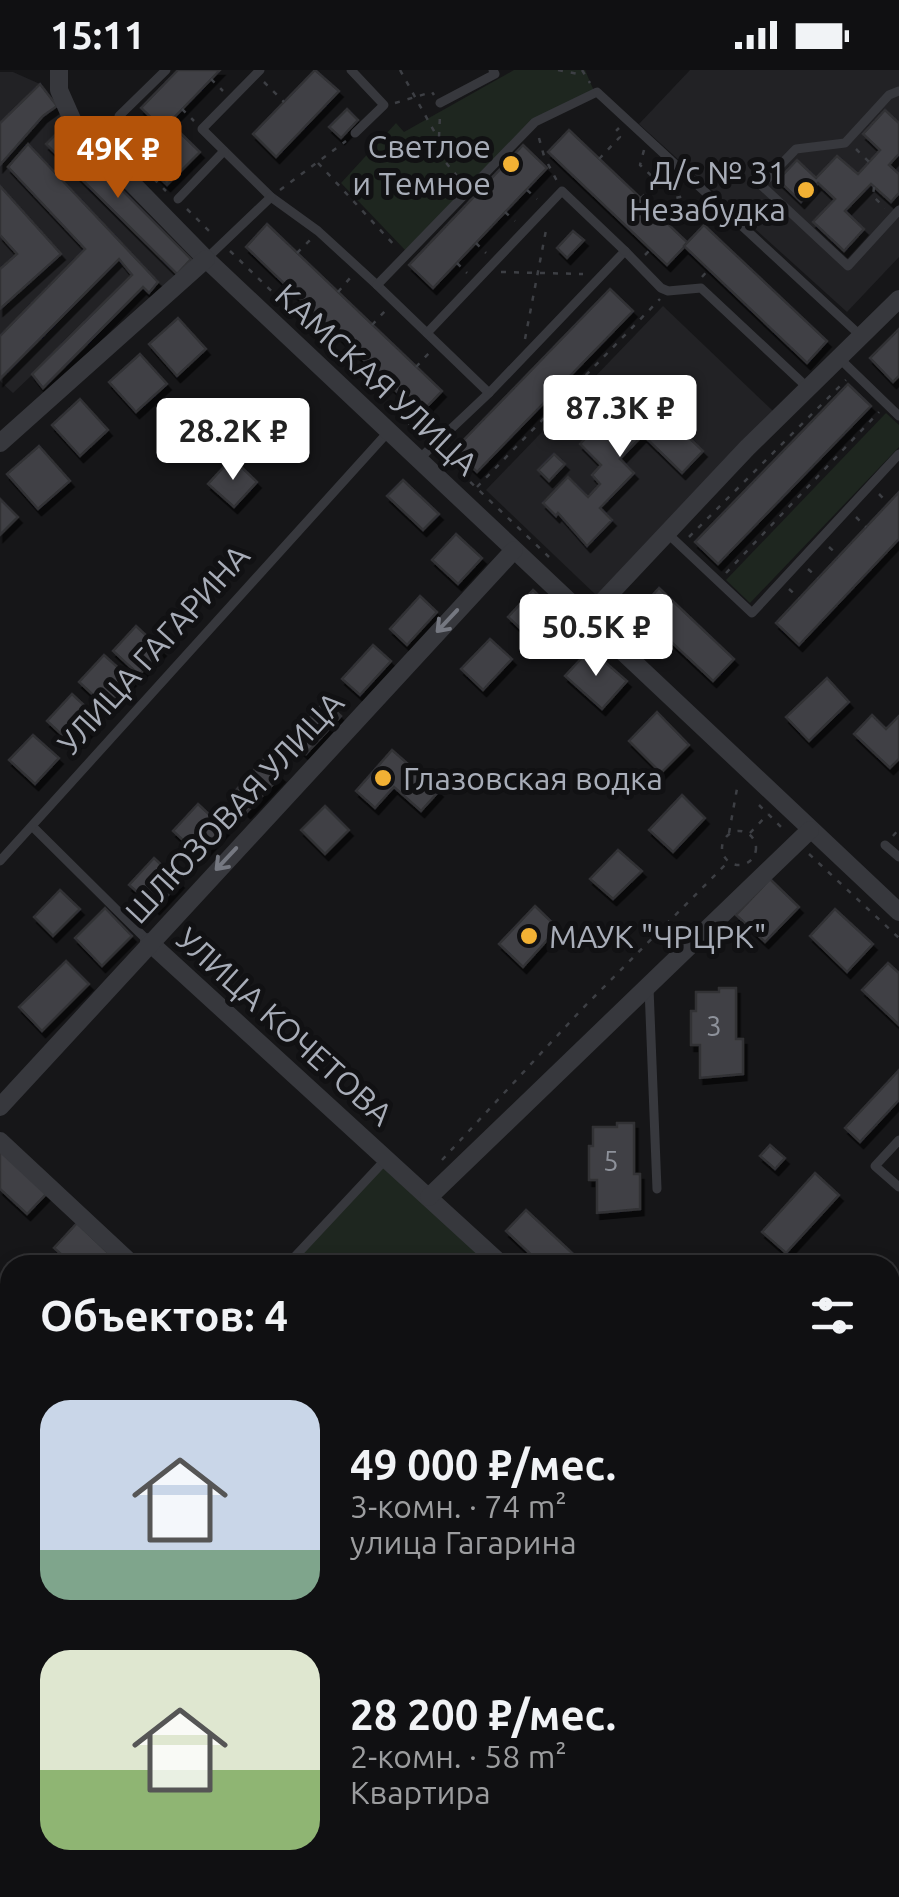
<!DOCTYPE html>
<html lang="ru">
<meta charset="utf-8">
<style>
body{margin:0;font-family:Ubuntu,sans-serif;background:#1e1e20;color:#f1f3f6;height:100vh;display:flex;flex-direction:column;font-size:38px;white-space:nowrap}
*{box-sizing:border-box;margin:0}
p{font-size:32px;color:#9c9d9f}
.icon{flex:none;width:55px;height:55px;fill:none;stroke:currentColor;stroke-width:2;stroke-linecap:round;stroke-linejoin:round}
.map{position:relative;flex:1;overflow:hidden}
.details{position:absolute;left:0px;top:1185px;width:900px;height:642px;display:flex;flex-direction:column;background:#101012;border-radius:30px 30px 0 0;box-shadow:0 5px 15px #0003,0 0 0 2px #303032}
.details>*{flex:none}
.price{position:absolute;translate:-50% -85px;padding:0 22px;border-radius:10px;background:#fff;color:#222;font-size:32px;line-height:65px;filter:drop-shadow(0 2px 5px #0008)}
.price::after{content:'';position:absolute;left:50%;top:60px;width:30px;height:22px;margin-left:-15px;background:inherit;clip-path:polygon(0 0,100% 0,50% 100%)}
.price.selected{background:#b45309;color:#fff}
ul{padding:0;list-style:none}
li{display:flex;align-items:center;gap:30px;height:250px;padding:0 40px}
li span{display:grid;place-items:center;flex:none;width:280px;height:200px;border-radius:30px;color:#555}
li>.icon{margin-inline-start:auto}
span .icon{width:120px;height:120px;fill:#fffc;stroke-width:1}
li b{font-size:42px}
h2{display:flex;justify-content:space-between;align-items:center;height:120px;padding:0 40px;font-size:42px}
.status{display:flex;justify-content:space-between;align-items:center;height:70px;padding:0 50px;background:#101012;direction:ltr}
.status svg{height:28px;fill:currentColor}
.map>svg:first-child{display:block}
.built{fill:#222225}
.green{fill:#1e261f}
.building{fill:#404145;stroke:#303034;stroke-width:2.5;filter:url(#shadow)}
.lines{fill:none;stroke-linecap:round;stroke-linejoin:round}
.path{stroke:#3d3f44;stroke-width:2.5;stroke-dasharray:5 8;stroke-linecap:butt}
.lane{stroke:#37383d;stroke-width:9}
.street{stroke:#37383d;stroke-width:18}
.secondary{stroke:#45474d;stroke-width:25}
.oneway{stroke:#757881}
.poi-dot{fill:#f2b134;stroke:#111113;stroke-width:4}
.labels{text-anchor:middle;dominant-baseline:central;stroke-width:10;stroke-linejoin:round;paint-order:stroke}
.number-label{font-size:28px;fill:#8e929b}
.poi-label{font-size:32px;fill:#a8adb8;stroke:#111113;text-anchor:end}
.street-label{font-size:32px;fill:#a8adb8;stroke:#111113}
</style>
<div class="status"><b>15:11</b><svg viewBox="0 0 49 12"><path d="M0 12V9h3v3zM5 12V6h3v6zM10 12V3h3v9zM15 12V0h3v12zM26 1h20v11H26zM47 4h2v5h-2z"/></svg></div>
<div class="map">
<svg width="899" height="1827" viewBox="0 0 899 1827">
<defs>
<filter id="shadow"><feDropShadow dx="3.5" dy="6" stdDeviation="0" flood-color="#0009"/></filter>
</defs>
<rect width="100%" height="100%" fill="#161618"/>
<g class="built">
<polygon points="690,0 899,0 899,187 847,242 639,54"/>
<polygon points="0,2 13,2 40,14 64,46 61,47 61,59 191,189 164,217 158,213 149,223 143,218 43,318 32,305 13,323 0,311"/>
<polygon points="663,236 774,342 597,526 486,420"/>
</g>
<g class="green">
<polygon points="514,0 585,0 594,21 534,50 405,180 341,113 396,53 404,62"/>
<polygon points="886,343 899,355 899,377 750,533 726,510"/>
<polygon points="386,1093 495,1195 292,1195"/>
</g>
<g class="building">
<polygon points="178,0 220,0 163,59 141,38"/>
<polygon points="315,0 339,21 276,87 253,64"/>
<polygon points="40,14 57,36 43,46 0,95 0,53"/>
<polygon points="347,39 358,50 341,68 329,57"/>
<polygon points="885,40 899,53 899,84 889,95 899,104 899,123 891,132 871,114 845,141 864,159 844,181 813,152 835,129 818,113 801,132 778,110 797,90 816,108 837,86 858,104 880,80 863,64"/>
<polygon points="169,52 200,82 167,115 137,86"/>
<polygon points="61,59 191,189 177,204 46,74"/>
<polygon points="569,60 688,173 667,195 548,82"/>
<polygon points="28,74 158,212 149,223 143,217 43,318 32,304 132,205 119,189 0,309 0,266 85,179 8,97"/>
<polygon points="523,75 547,98 433,218 409,195"/>
<polygon points="0,116 61,184 0,239 0,199 17,184 0,165"/>
<polygon points="267,154 442,321 420,344 246,177"/>
<polygon points="704,155 827,271 807,293 684,176"/>
<polygon points="573,161 584,170 567,188 557,178"/>
<polygon points="610,219 633,241 477,402 454,380"/>
<polygon points="178,248 206,279 177,306 149,274"/>
<polygon points="899,259 899,306 893,312 870,288"/>
<polygon points="140,284 167,314 136,342 109,312"/>
<polygon points="630,310 660,340 664,335 686,356 681,360 703,381 682,403 643,365 620,389 634,403 600,438 612,450 587,476 558,443 556,446 543,433 568,407 588,427 600,414 592,405 601,395 580,374 600,353 619,372 634,356 609,332"/>
<polygon points="848,314 871,336 718,494 695,472"/>
<polygon points="80,329 108,360 80,386 52,355"/>
<polygon points="39,376 70,411 38,439 7,404"/>
<polygon points="554,384 565,394 549,411 538,400"/>
<polygon points="232,388 257,412 234,437 208,414"/>
<polygon points="403,410 439,444 423,460 387,426"/>
<polygon points="899,422 899,469 799,575 776,553"/>
<polygon points="0,429 18,447 0,465"/>
<polygon points="456,464 482,488 458,514 432,490"/>
<polygon points="659,518 734,589 713,611 638,541"/>
<polygon points="533,520 568,554 544,581 508,547"/>
<polygon points="420,526 437,542 407,575 390,559"/>
<polygon points="136,556 162,580 139,605 113,581"/>
<polygon points="490,569 512,589 483,620 461,599"/>
<polygon points="373,575 391,591 360,625 342,609"/>
<polygon points="590,579 627,611 602,639 565,606"/>
<polygon points="104,585 132,610 106,637 79,612"/>
<polygon points="827,608 849,632 809,671 786,647"/>
<polygon points="72,624 99,649 74,676 47,651"/>
<polygon points="325,631 341,646 306,684 290,670"/>
<polygon points="657,642 689,675 661,703 629,671"/>
<polygon points="872,645 886,659 899,646 899,689 890,698 854,664"/>
<polygon points="33,665 59,688 35,714 9,690"/>
<polygon points="392,680 439,721 421,741 394,717 375,738 356,721"/>
<polygon points="263,690 281,706 247,742 230,727"/>
<polygon points="682,725 705,748 673,782 649,760"/>
<polygon points="198,734 225,759 200,786 173,761"/>
<polygon points="325,736 349,760 325,784 301,760"/>
<polygon points="618,780 642,801 613,829 590,809"/>
<polygon points="154,788 180,812 156,838 129,815"/>
<polygon points="770,809 799,837 765,872 736,845"/>
<polygon points="60,820 80,839 53,866 34,847"/>
<polygon points="535,836 558,858 523,897 499,874"/>
<polygon points="105,838 132,866 102,896 75,868"/>
<polygon points="835,839 873,874 847,902 810,866"/>
<polygon points="66,891 89,914 42,961 19,937"/>
<polygon points="888,893 899,903 899,955 862,920"/>
<polygon points="719,918 736,918 736,969 743,969 743,1004 700,1008 700,975 691,975 691,941 696,941 696,922 719,922"/>
<polygon points="899,1000 899,1030 860,1072 845,1058"/>
<polygon points="617,1053 634,1053 634,1104 640,1104 640,1139 597,1143 597,1110 589,1110 589,1076 593,1076 593,1057 617,1057"/>
<polygon points="770,1075 785,1088 775,1099 760,1086"/>
<polygon points="0,1081 49,1121 27,1144 0,1119"/>
<polygon points="815,1103 839,1125 786,1183 762,1162"/>
<polygon points="526,1140 585,1195 542,1195 506,1161"/>
<polygon points="77,1153 121,1195 73,1195 54,1178"/>
<polygon points="899,1436 899,1476 890,1468 890,1445"/>
<polygon points="890,1476 899,1485 899,1508 890,1517"/>
<polygon points="0,1494 10,1503 10,1519 0,1529"/>
<polygon points="0,1621 10,1630 10,1672 0,1662"/>
<polygon points="125,1818 152,1818 161,1827 116,1827"/>
<polygon points="556,1818 598,1818 589,1827 546,1827"/>
</g>
<g class="lines">
<g class="path">
<polyline points="400,0 439,70 447,94 462,112"/>
<polyline points="558,0 583,5"/>
<polyline points="582,0 590,13"/>
<polyline points="211,9 223,21"/>
<polyline points="264,12 284,32"/>
<polyline points="395,33 432,22 434,25"/>
<polyline points="182,39 194,51"/>
<polyline points="119,58 120,75 166,121"/>
<polyline points="439,67 440,45"/>
<polyline points="539,68 544,86"/>
<polyline points="856,79 869,92"/>
<polyline points="644,80 640,95 675,128 689,125"/>
<polyline points="599,89 620,67 615,62 619,58"/>
<polyline points="318,93 397,178"/>
<polyline points="548,94 557,111"/>
<polyline points="874,117 873,126 885,138"/>
<polyline points="280,120 346,71"/>
<polyline points="527,120 537,129"/>
<polyline points="641,128 665,105"/>
<polyline points="187,139 213,165"/>
<polyline points="505,142 515,151"/>
<polyline points="476,173 486,183"/>
<polyline points="230,181 422,366"/>
<polyline points="297,183 310,170"/>
<polyline points="645,185 651,179"/>
<polyline points="457,193 467,203"/>
<polyline points="501,202 583,204"/>
<polyline points="702,207 709,199"/>
<polyline points="338,222 350,208"/>
<polyline points="372,255 385,241"/>
<polyline points="525,269 547,155"/>
<polyline points="416,297 429,283"/>
<polyline points="442,385 549,487"/>
<polyline points="477,417 660,229"/>
<polyline points="879,424 888,433"/>
<polyline points="856,447 866,457"/>
<polyline points="689,467 846,310"/>
<polyline points="829,477 839,486"/>
<polyline points="808,499 818,508"/>
<polyline points="726,503 879,342"/>
<polyline points="789,519 799,528"/>
<polyline points="759,735 785,761"/>
<circle cx="739" cy="778" r="17"/>
<polyline points="729,763 738,713"/>
<polyline points="750,763 768,744"/>
<polyline points="893,766 899,759"/>
<polyline points="809,784 899,868"/>
<polyline points="442,1090 582,939 728,792"/>
<polyline points="890,1311 899,1302"/>
<polyline points="602,1818 612,1827"/>
<polyline points="509,1827 518,1818"/>
</g>
<g class="lane">
<polyline points="260,0 202,59 271,127 318,161 377,215 489,323 625,181 661,218 668,221 701,218 808,318"/>
<polyline points="351,0 384,35 355,63"/>
<polyline points="899,21 889,25 845,73 796,79 761,115 848,196 899,140"/>
<polyline points="440,33 495,4 493,0"/>
<polyline points="119,46 166,0"/>
<polyline points="178,129 224,81"/>
<polyline points="206,189 271,127"/>
<polyline points="377,215 535,52 597,22 862,267"/>
<polyline points="427,263 562,121 625,181"/>
<polyline points="840,289 899,346"/>
<polyline points="418,390 489,323"/>
<polyline points="667,463 752,543 899,384"/>
<polyline points="33,757 149,872"/>
<polyline points="885,775 899,787"/>
<polyline points="0,791 389,361"/>
<polyline points="649,918 657,1119"/>
<polyline points="899,1070 875,1096 899,1117"/>
<polyline points="287,1195 387,1088"/>
<polyline points="890,1417 899,1407"/>
<polyline points="890,1547 899,1538"/>
<polyline points="890,1676 895,1672 899,1675"/>
<polyline points="0,1759 10,1748"/>
<polyline points="630,1827 640,1818 678,1826 687,1818"/>
</g>
<g class="street">
<polyline points="59,0 59,20 74,54 206,189 899,842"/>
<polyline points="0,373 206,189"/>
<polyline points="587,548 747,378 899,229"/>
<polyline points="149,872 502,1195"/>
<polyline points="0,1037 514,480"/>
<polyline points="0,1071 133,1195"/>
<polyline points="429,1127 810,760"/>
<polyline points="0,1561 10,1550"/>
<polyline points="0,1779 10,1787"/>
<polyline points="44,1818 55,1827"/>
<polyline points="787,1818 797,1827"/>
<polyline points="731,1827 740,1818"/>
</g>
<g class="secondary">
<polyline points="890,1347 899,1339"/>
<polyline points="436,1827 445,1818"/>
</g>
</g>
<defs><path id="oneway-shaft" d="M-6 0H5M1.5-3L5.5 0L1.5 3" fill="none" stroke-width="1.6" stroke-linecap="round" stroke-linejoin="round" transform="scale(2.5)"/></defs>
<g class="oneway">
<use href="#oneway-shaft" transform="translate(447 551) rotate(133)"/>
<use href="#oneway-shaft" transform="translate(226 789) rotate(133)"/>
</g>
<g class="poi-dot">
<circle cx="511" cy="94" r="10"/>
<circle cx="806" cy="120" r="10"/>
<circle cx="383" cy="708" r="10"/>
<circle cx="529" cy="866" r="10"/>
</g>
<g class="labels">
<g class="number-label">
<text x="714" y="955">3</text>
<text x="611" y="1090">5</text>
</g>
<g class="poi-label">
<text x="491" y="76">Светлое<tspan x="491" dy="37">и Темное</tspan></text>
<text x="786" y="102">Д/с № 31<tspan x="786" dy="37">Незабудка</tspan></text>
<text x="403" y="708" text-anchor="start">Глазовская водка</text>
<text x="549" y="866" text-anchor="start">МАУК "ЧРЦРК"</text>
</g>
<g class="street-label">
<text transform="translate(377 309) rotate(43)">КАМСКАЯ УЛИЦА</text>
<text transform="translate(153 579) rotate(-48)">УЛИЦА ГАГАРИНА</text>
<text transform="translate(234 737) rotate(-47)">ШЛЮЗОВАЯ УЛИЦА</text>
<text transform="translate(285 956) rotate(42)">УЛИЦА КОЧЕТОВА</text>
</g>
</g>
</svg>
<b class="price selected" style="left:118px;top:131px">49K ₽</b>
<b class="price" style="left:620px;top:390px">87.3K ₽</b>
<b class="price" style="left:233px;top:413px">28.2K ₽</b>
<b class="price" style="left:596px;top:609px">50.5K ₽</b>
<section class="details">
<h2>Объектов: 4<svg class="icon" aria-label="filters" viewBox="0 0 24 24"><path d="M4 7h16M4 17h16"/><circle cx="9" cy="7" r="2"/><circle cx="15" cy="17" r="2"/></svg></h2>
<ul>
<li><span style="background:linear-gradient(#c9d6e8 75%,#7fa58c 0)"><svg class="icon" aria-label="home" viewBox="0 0 24 24"><path d="M3 11l9-7 9 7M6 9v11h12V9"/></svg></span><div><b>49 000 ₽/мес.</b><p>3-комн. · 74 m²</p><p>улица Гагарина</p></div></li>
<li><span style="background:linear-gradient(#dfe7d0 60%,#8fb573 0)"><svg class="icon" aria-label="home" viewBox="0 0 24 24"><path d="M3 11l9-7 9 7M6 9v11h12V9"/></svg></span><div><b>28 200 ₽/мес.</b><p>2-комн. · 58 m²</p><p>Квартира</p></div></li>
</ul>
</section>
</div>
